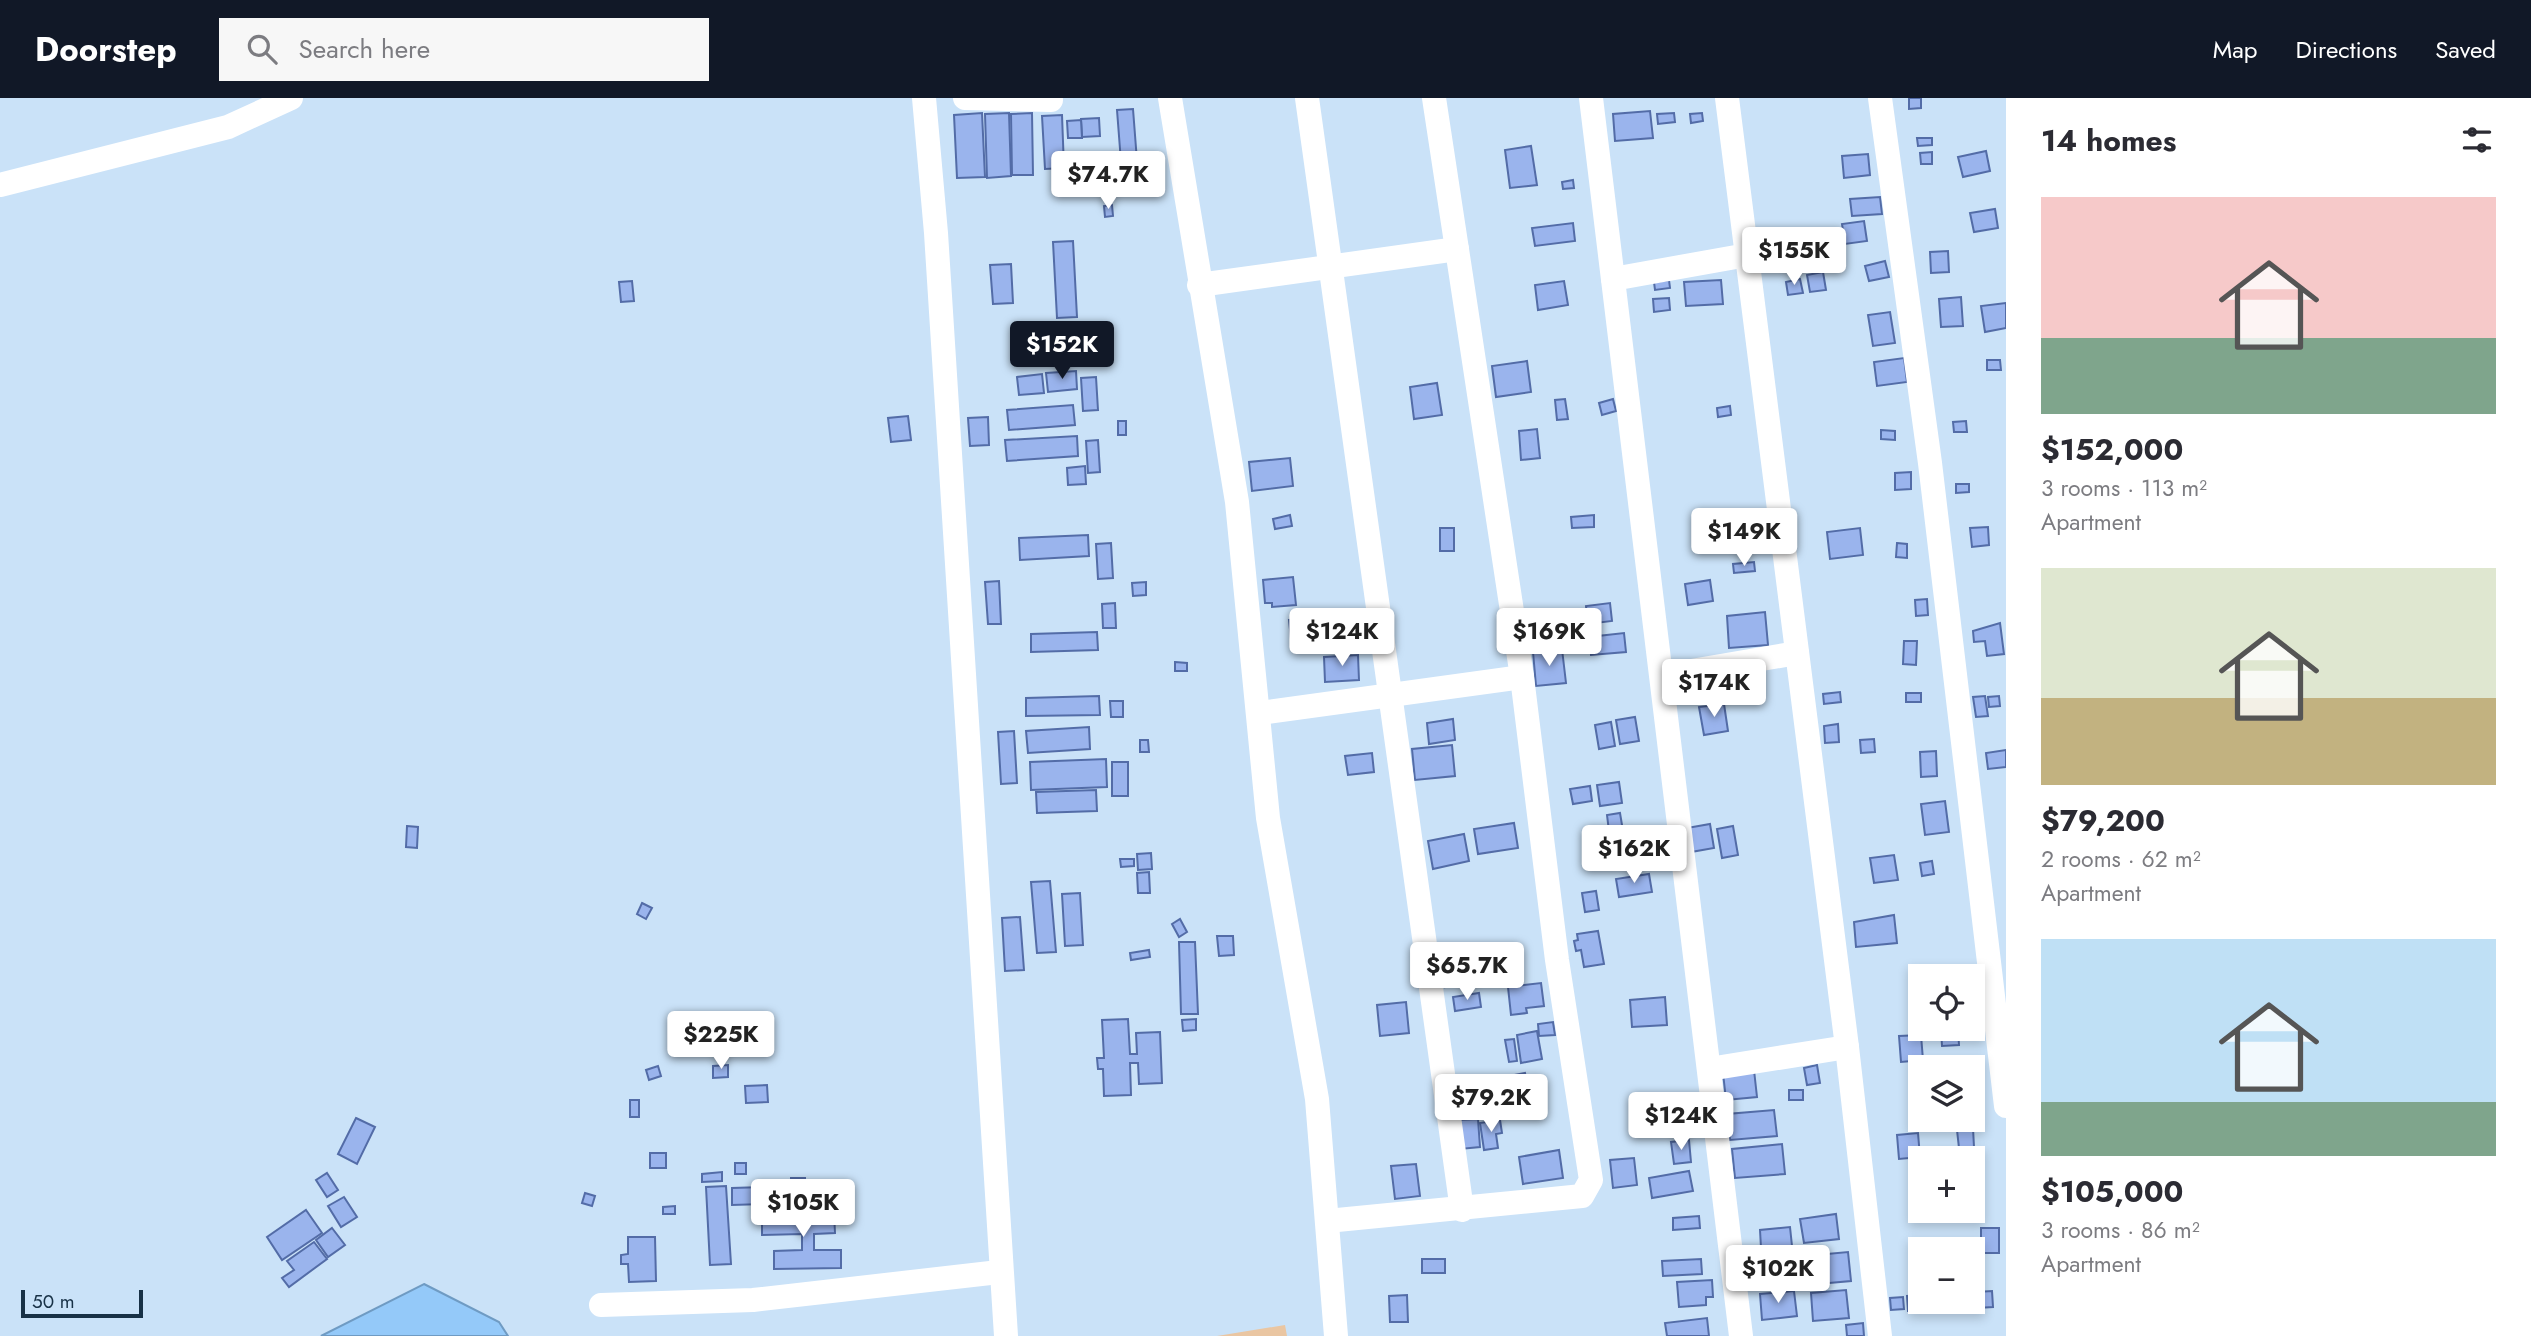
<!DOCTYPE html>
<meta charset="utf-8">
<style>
body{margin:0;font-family:Jost,sans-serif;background:#f7f7f7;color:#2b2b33;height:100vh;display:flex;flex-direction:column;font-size:26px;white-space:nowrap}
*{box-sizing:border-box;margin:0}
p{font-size:23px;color:#7c7c81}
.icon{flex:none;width:38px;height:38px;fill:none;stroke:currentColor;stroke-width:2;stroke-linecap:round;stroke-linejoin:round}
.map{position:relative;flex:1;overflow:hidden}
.details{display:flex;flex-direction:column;background:#fff;width:525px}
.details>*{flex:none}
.controls{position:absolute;left:1908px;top:866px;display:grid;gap:14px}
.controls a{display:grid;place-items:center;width:77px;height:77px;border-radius:0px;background:#fff;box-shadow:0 4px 10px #0003;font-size:35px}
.scale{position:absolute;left:21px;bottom:18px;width:122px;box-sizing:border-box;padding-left:7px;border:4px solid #183146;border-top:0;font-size:19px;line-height:24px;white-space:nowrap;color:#183146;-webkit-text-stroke:5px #cae2f8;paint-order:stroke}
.price{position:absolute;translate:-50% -60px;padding:0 16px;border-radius:7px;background:#fff;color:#222;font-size:23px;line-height:46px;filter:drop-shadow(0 2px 4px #0008)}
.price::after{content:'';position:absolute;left:50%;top:42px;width:21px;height:16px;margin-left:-10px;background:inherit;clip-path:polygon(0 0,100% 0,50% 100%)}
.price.current{background:#111827;color:#fff}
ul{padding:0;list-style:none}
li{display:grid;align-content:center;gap:14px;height:371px;padding:0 35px}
li span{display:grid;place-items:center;height:217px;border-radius:0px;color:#555}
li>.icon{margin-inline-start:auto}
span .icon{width:126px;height:126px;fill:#fffc;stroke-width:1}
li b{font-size:30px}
h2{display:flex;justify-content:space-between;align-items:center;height:84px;padding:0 35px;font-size:30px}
header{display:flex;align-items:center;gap:42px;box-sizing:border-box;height:98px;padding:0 35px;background:#111827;color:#fff}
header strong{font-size:33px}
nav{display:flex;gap:38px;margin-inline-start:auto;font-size:24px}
.search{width:490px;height:63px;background:#f7f7f7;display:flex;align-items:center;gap:18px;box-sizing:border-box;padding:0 24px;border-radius:0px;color:#7c7c81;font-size:26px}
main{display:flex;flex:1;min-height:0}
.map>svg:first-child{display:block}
.green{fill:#eac6a2}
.water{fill:#94c9f9;stroke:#6f9bc3;stroke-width:2}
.building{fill:#9ab4ed;stroke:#536ca7;stroke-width:2}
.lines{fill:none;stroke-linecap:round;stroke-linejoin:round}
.minor{stroke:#fff;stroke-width:24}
</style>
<header>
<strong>Doorstep</strong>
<div class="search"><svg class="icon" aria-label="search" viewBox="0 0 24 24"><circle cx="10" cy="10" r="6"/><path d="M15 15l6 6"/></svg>Search here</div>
<nav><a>Map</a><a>Directions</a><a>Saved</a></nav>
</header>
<main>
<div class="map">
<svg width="2006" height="1238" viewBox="0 0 2006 1238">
<rect width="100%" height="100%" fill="#cae2f8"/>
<polygon class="green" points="1285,1227 1287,1238 1217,1238"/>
<polygon class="water" points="424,1186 499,1224 508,1238 321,1238"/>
<g class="building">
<polygon points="1909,0 1921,0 1921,10 1909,11"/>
<polygon points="1133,11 1137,63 1121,64 1117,12"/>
<polygon points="1650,13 1653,40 1615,43 1613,16"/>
<polygon points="982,15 985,79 957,80 954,17"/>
<polygon points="1009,15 1011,78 987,80 985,16"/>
<polygon points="1032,15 1033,77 1012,77 1011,16"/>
<polygon points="1674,15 1675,24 1658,26 1657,16"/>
<polygon points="1702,15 1703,23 1691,25 1690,16"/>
<polygon points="1062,17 1064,70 1045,71 1042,18"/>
<polygon points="1099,20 1100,38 1082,39 1081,21"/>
<polygon points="1081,22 1082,40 1068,40 1067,23"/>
<polygon points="1917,40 1932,40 1932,47 1918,48"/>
<polygon points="1531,48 1537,87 1510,90 1505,52"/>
<polygon points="1986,53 1990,73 1963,79 1958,59"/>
<polygon points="1932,54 1932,66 1921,66 1920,55"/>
<polygon points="1868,56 1870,77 1844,80 1842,58"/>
<polygon points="1573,82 1574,90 1563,91 1562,84"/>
<polygon points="1880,99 1882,116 1852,118 1850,101"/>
<polygon points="1112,107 1113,118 1105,119 1104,108"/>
<polygon points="1995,111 1998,130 1974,134 1970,115"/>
<polygon points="1864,123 1867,143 1845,146 1842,126"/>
<polygon points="1573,125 1575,143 1535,148 1532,130"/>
<polygon points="1073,143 1077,219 1057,220 1053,144"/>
<polygon points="1948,153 1949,174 1931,175 1930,154"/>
<polygon points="1885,163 1889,179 1869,183 1865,168"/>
<polygon points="1011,166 1013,205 993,206 990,167"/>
<polygon points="1823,174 1826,192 1810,194 1807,177"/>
<polygon points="1800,181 1803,195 1788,197 1786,184"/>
<polygon points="1669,182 1670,190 1655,192 1654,184"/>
<polygon points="1721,182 1723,206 1686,208 1684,184"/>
<polygon points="632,183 634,203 621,204 619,184"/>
<polygon points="1564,183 1568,207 1538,212 1535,187"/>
<polygon points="1961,199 1963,228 1941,229 1939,201"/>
<polygon points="1669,200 1670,212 1654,214 1653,201"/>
<polygon points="2006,205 2006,230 1985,234 1981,208"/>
<polygon points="1890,214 1895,245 1873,248 1868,217"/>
<polygon points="1904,260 1907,284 1877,288 1874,264"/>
<polygon points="1987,262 2000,262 2001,272 1987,272"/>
<polygon points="1527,263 1531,294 1496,299 1492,268"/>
<polygon points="1076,273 1077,291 1048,294 1046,275"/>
<polygon points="1042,276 1044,295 1019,297 1017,279"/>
<polygon points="1096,279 1098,312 1083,313 1081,280"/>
<polygon points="1437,285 1442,317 1414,321 1410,289"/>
<polygon points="1565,301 1568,321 1557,322 1555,302"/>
<polygon points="1613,301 1616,313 1602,317 1599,305"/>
<polygon points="1073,307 1075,327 1009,332 1007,312"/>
<polygon points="1730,308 1731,317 1718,319 1717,310"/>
<polygon points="908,318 911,342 891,344 888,320"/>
<polygon points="988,319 989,347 970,348 968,320"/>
<rect x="1118" y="323" width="8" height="14"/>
<polygon points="1966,323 1967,334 1954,334 1953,324"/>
<polygon points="1537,331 1540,360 1521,362 1519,333"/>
<polygon points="1881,332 1895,333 1895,342 1881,341"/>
<polygon points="1077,338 1078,358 1007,363 1005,342"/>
<polygon points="1098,342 1100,374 1088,375 1086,343"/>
<polygon points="1290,360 1293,388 1252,393 1249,364"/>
<polygon points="1085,368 1086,386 1068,387 1067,370"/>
<polygon points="1911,374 1911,391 1895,392 1895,375"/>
<polygon points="1956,386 1969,386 1969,394 1956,395"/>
<polygon points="1290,417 1292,428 1275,431 1273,421"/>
<polygon points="1594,417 1594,429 1572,430 1571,419"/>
<polygon points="1988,429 1989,447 1972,449 1970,430"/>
<rect x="1440" y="430" width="14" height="23"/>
<polygon points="1860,430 1863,457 1830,461 1827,434"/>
<polygon points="1088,437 1089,458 1020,462 1019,440"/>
<polygon points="1111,445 1113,480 1098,481 1096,446"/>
<polygon points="1897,445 1907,446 1907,460 1896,459"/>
<polygon points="1754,464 1755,473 1734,475 1733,466"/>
<polygon points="1293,479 1296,507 1272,509 1272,505 1265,505 1263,482"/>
<polygon points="1710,482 1713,503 1688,507 1685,486"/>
<polygon points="999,483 1001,526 988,526 985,484"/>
<polygon points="1146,484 1146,497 1133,498 1132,485"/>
<polygon points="1927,501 1928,517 1916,518 1915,502"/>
<polygon points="1115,505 1116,530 1103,530 1102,506"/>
<polygon points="1610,505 1612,523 1588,526 1586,508"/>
<polygon points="1765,514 1768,547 1729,550 1727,518"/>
<polygon points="1303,521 1306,550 1292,551 1289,522"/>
<polygon points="1373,524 1375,545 1352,547 1350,526"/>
<polygon points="2000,525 2004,556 1987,558 1985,543 1974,544 1973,533"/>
<polygon points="1345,528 1347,547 1322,550 1320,531"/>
<polygon points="1097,534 1098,552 1031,554 1031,536"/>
<polygon points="1624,535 1626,554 1591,557 1589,539"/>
<polygon points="1904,543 1917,543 1916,567 1903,566"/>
<polygon points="1562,551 1566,585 1536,588 1533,554"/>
<polygon points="1358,557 1359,582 1325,584 1324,559"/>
<polygon points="1175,564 1187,565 1187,573 1175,573"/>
<polygon points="1752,570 1756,598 1732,601 1728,573"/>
<polygon points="1840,594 1841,604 1824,606 1823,596"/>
<rect x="1906" y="595" width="15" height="9"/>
<polygon points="1099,598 1100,617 1026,618 1026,600"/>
<polygon points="1985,598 1988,618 1976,619 1973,599"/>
<polygon points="1999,598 2000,608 1989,609 1988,599"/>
<polygon points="1110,603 1123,603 1123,619 1111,619"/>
<polygon points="1724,606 1728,633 1704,637 1699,609"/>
<polygon points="1635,619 1639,643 1620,646 1616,622"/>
<polygon points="1453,621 1455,642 1429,646 1427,625"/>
<polygon points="1611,624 1615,648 1599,651 1595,627"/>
<polygon points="1838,626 1839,644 1825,645 1824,628"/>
<polygon points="1089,629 1090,651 1028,655 1026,633"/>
<polygon points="1014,633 1017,685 1001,686 998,634"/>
<polygon points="1874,641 1875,654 1861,655 1860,642"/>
<polygon points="1140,642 1148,642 1149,654 1140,654"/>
<polygon points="1452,647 1455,678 1415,682 1412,651"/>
<polygon points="2006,652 2006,669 1988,671 1986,655"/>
<polygon points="1936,653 1937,678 1921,679 1920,654"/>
<polygon points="1372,655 1374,674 1348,677 1345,658"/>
<polygon points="1106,661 1107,689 1031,692 1030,664"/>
<rect x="1112" y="664" width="16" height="34"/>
<polygon points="1619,684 1622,705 1600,708 1597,687"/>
<polygon points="1590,688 1592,703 1573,706 1570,691"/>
<polygon points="1096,692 1097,713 1037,715 1036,694"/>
<polygon points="1945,703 1949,734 1925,737 1921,706"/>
<polygon points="1620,715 1624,739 1610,741 1607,717"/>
<polygon points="1514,725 1518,750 1478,756 1474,731"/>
<polygon points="1710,726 1714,750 1691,754 1687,730"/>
<polygon points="407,728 418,729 417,750 406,749"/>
<polygon points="1733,728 1738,757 1722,760 1717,731"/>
<polygon points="1464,736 1469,763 1433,771 1428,743"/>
<polygon points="1151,755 1152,771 1138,772 1137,756"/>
<polygon points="1894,757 1898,782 1874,785 1870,760"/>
<polygon points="1120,761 1134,761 1134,768 1121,769"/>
<polygon points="1932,763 1934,776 1922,778 1920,765"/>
<polygon points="1149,774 1150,795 1138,795 1137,775"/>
<polygon points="1649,776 1652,794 1619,799 1616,781"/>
<polygon points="1050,783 1056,854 1037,855 1031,784"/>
<polygon points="1596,793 1599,812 1585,814 1582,795"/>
<polygon points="1080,795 1083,847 1065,848 1062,796"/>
<polygon points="642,805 652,810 646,821 637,816"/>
<polygon points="1894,817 1897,845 1856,849 1854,824"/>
<polygon points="1020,819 1024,872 1005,873 1002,820"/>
<polygon points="1180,821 1187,834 1179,839 1172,826"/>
<polygon points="1598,833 1604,866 1584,869 1581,852 1576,853 1574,843 1578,842 1577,836"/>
<polygon points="1217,838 1233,838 1234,857 1219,858"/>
<polygon points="1179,844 1195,844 1198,916 1181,916"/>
<polygon points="1149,852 1150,859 1131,862 1130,855"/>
<polygon points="1463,856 1467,886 1445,889 1442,858"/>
<polygon points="1541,885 1544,908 1526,910 1527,915 1511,917 1508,889"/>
<polygon points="1479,895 1481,909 1455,913 1453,899"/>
<polygon points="1665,899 1667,927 1632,929 1630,902"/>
<polygon points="1406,904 1409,935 1380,938 1377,907"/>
<polygon points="1128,921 1130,956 1137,956 1136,935 1160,934 1162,985 1139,986 1138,965 1130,965 1131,997 1104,998 1103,971 1098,971 1097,960 1104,960 1102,922"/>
<polygon points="1196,921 1196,932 1183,933 1182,922"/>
<polygon points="1553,924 1555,937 1539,938 1538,926"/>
<polygon points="1958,931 1959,947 1942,948 1941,932"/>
<polygon points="1537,933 1542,961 1521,965 1517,937"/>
<polygon points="1921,937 1923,962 1901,964 1899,938"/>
<polygon points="1514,941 1517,963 1509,964 1505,942"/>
<polygon points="728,967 728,979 713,980 713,968"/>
<polygon points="1817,967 1820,985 1807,987 1804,970"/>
<polygon points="658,968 661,978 649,982 646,972"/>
<polygon points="1754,972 1757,999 1726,1002 1723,975"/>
<polygon points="1525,975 1530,1003 1513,1006 1509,978"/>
<polygon points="767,987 768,1004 746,1005 745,988"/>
<rect x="1789" y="992" width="14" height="10"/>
<rect x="630" y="1002" width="9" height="17"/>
<polygon points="1774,1012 1777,1038 1730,1042 1727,1016"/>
<polygon points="356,1020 375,1029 357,1066 338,1056"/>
<polygon points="1478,1021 1480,1049 1460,1051 1457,1022"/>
<polygon points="1500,1022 1502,1035 1496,1036 1498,1050 1484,1052 1480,1025"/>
<polygon points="1973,1030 1974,1049 1959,1050 1957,1032"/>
<polygon points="1918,1035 1920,1059 1899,1061 1897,1037"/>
<polygon points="1689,1042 1691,1064 1674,1066 1671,1044"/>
<polygon points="1782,1046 1785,1076 1735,1080 1732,1051"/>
<polygon points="1559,1052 1563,1080 1523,1086 1519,1059"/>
<rect x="650" y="1055" width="16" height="15"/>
<polygon points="1634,1060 1637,1087 1613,1090 1610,1062"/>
<rect x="735" y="1065" width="11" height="11"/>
<polygon points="1416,1066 1420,1098 1395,1101 1391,1068"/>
<polygon points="1689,1073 1693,1093 1652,1100 1649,1080"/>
<polygon points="722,1074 722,1083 702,1084 702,1076"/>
<polygon points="327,1075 338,1092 327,1099 316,1082"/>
<rect x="791" y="1080" width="14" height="15"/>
<polygon points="726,1088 731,1166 710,1167 706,1089"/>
<polygon points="764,1089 764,1106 732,1107 732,1090"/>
<polygon points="585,1095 595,1098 592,1108 582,1105"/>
<polygon points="344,1099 357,1119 341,1129 328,1108"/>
<polygon points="675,1108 675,1116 663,1116 663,1109"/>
<polygon points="791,1111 834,1114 835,1135 814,1136 814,1152 841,1152 841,1170 774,1171 774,1153 802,1152 802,1136 762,1137 762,1116 791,1115"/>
<polygon points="306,1112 322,1135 282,1162 267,1139"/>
<polygon points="1836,1116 1839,1141 1804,1145 1800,1121"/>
<polygon points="1699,1118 1700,1130 1673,1132 1673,1120"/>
<polygon points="1790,1129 1792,1148 1761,1150 1760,1132"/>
<polygon points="332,1130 345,1147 328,1159 316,1142"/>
<rect x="1981" y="1130" width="18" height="25"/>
<polygon points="628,1139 655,1139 656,1183 629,1184 628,1166 621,1166 621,1157 628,1156"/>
<polygon points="314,1144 327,1161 289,1189 282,1180 294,1172 287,1163"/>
<polygon points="1848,1154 1851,1183 1807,1187 1806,1172 1796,1173 1795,1159"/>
<polygon points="1786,1156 1787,1169 1768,1170 1767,1157"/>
<rect x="1422" y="1161" width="23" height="14"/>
<polygon points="1701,1161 1702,1176 1663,1178 1662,1163"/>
<polygon points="1712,1182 1713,1199 1706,1199 1706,1207 1679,1209 1677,1184"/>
<polygon points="1846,1192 1849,1220 1813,1223 1811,1195"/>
<polygon points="1794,1193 1797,1218 1762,1222 1760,1196"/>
<polygon points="1992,1193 1993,1209 1977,1210 1976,1194"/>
<polygon points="1407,1197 1408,1224 1390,1224 1389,1198"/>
<polygon points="1920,1197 1920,1204 1937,1204 1937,1212 1908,1213 1907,1198"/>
<polygon points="1903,1199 1904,1211 1891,1212 1890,1200"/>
<polygon points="1707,1220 1709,1238 1667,1238 1665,1225"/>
<polygon points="1863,1225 1864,1238 1847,1238 1846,1227"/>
</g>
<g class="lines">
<g class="minor">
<polyline points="924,0 936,135 1006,1238"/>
<polyline points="965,0 1051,2"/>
<polyline points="1170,0 1237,404 1268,720 1317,1001 1336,1238"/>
<polyline points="1307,0 1462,1112"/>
<polyline points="1591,0 1741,1238"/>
<polyline points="1727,0 1847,949 1880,1238"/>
<polyline points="1880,0 1930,365 2006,1008"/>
<polyline points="0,87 228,29 291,0"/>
<polyline points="1613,181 1747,157"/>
<polyline points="1199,187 1457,151"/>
<polyline points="1662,578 1797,555"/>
<polyline points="1260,615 1522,579"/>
<polyline points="1709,971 1847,949"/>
<polyline points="1327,1123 1582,1098 1591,1082 1557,862 1522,579 1434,0"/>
<polyline points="601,1207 753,1202 999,1174"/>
</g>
</g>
</svg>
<div class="controls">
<a><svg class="icon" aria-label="locate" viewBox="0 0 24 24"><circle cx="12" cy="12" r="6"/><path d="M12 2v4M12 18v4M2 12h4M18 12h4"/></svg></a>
<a><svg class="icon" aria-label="layers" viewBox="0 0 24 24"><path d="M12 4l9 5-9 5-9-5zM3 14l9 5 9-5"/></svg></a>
<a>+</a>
<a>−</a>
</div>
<div class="scale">50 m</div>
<b class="price" style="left:1108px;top:113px">$74.7K</b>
<b class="price" style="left:1794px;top:189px">$155K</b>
<b class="price current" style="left:1062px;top:283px">$152K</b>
<b class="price" style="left:1744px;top:470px">$149K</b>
<b class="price" style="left:1342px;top:570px">$124K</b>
<b class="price" style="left:1549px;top:570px">$169K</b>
<b class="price" style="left:1714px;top:621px">$174K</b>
<b class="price" style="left:1634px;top:787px">$162K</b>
<b class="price" style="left:1467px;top:904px">$65.7K</b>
<b class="price" style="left:721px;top:973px">$225K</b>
<b class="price" style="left:1491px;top:1036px">$79.2K</b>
<b class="price" style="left:1681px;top:1054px">$124K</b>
<b class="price" style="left:803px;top:1141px">$105K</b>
<b class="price" style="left:1778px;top:1207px">$102K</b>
</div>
<section class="details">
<h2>14 homes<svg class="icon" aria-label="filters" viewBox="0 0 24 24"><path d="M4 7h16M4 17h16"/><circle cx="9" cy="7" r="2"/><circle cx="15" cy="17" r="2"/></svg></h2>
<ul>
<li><span style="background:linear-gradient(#f6c9c9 65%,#7fa58c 0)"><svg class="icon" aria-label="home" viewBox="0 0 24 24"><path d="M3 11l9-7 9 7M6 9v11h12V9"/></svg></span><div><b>$152,000</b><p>3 rooms · 113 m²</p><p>Apartment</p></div></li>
<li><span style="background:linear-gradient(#dfe7d0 60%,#c2b280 0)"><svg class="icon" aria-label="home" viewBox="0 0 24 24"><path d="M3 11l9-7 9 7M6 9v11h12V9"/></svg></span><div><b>$79,200</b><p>2 rooms · 62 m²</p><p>Apartment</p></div></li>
<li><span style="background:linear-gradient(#bfe0f5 75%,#7fa58c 0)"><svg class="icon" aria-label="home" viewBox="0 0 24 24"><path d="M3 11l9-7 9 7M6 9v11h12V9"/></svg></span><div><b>$105,000</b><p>3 rooms · 86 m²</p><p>Apartment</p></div></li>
</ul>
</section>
</main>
